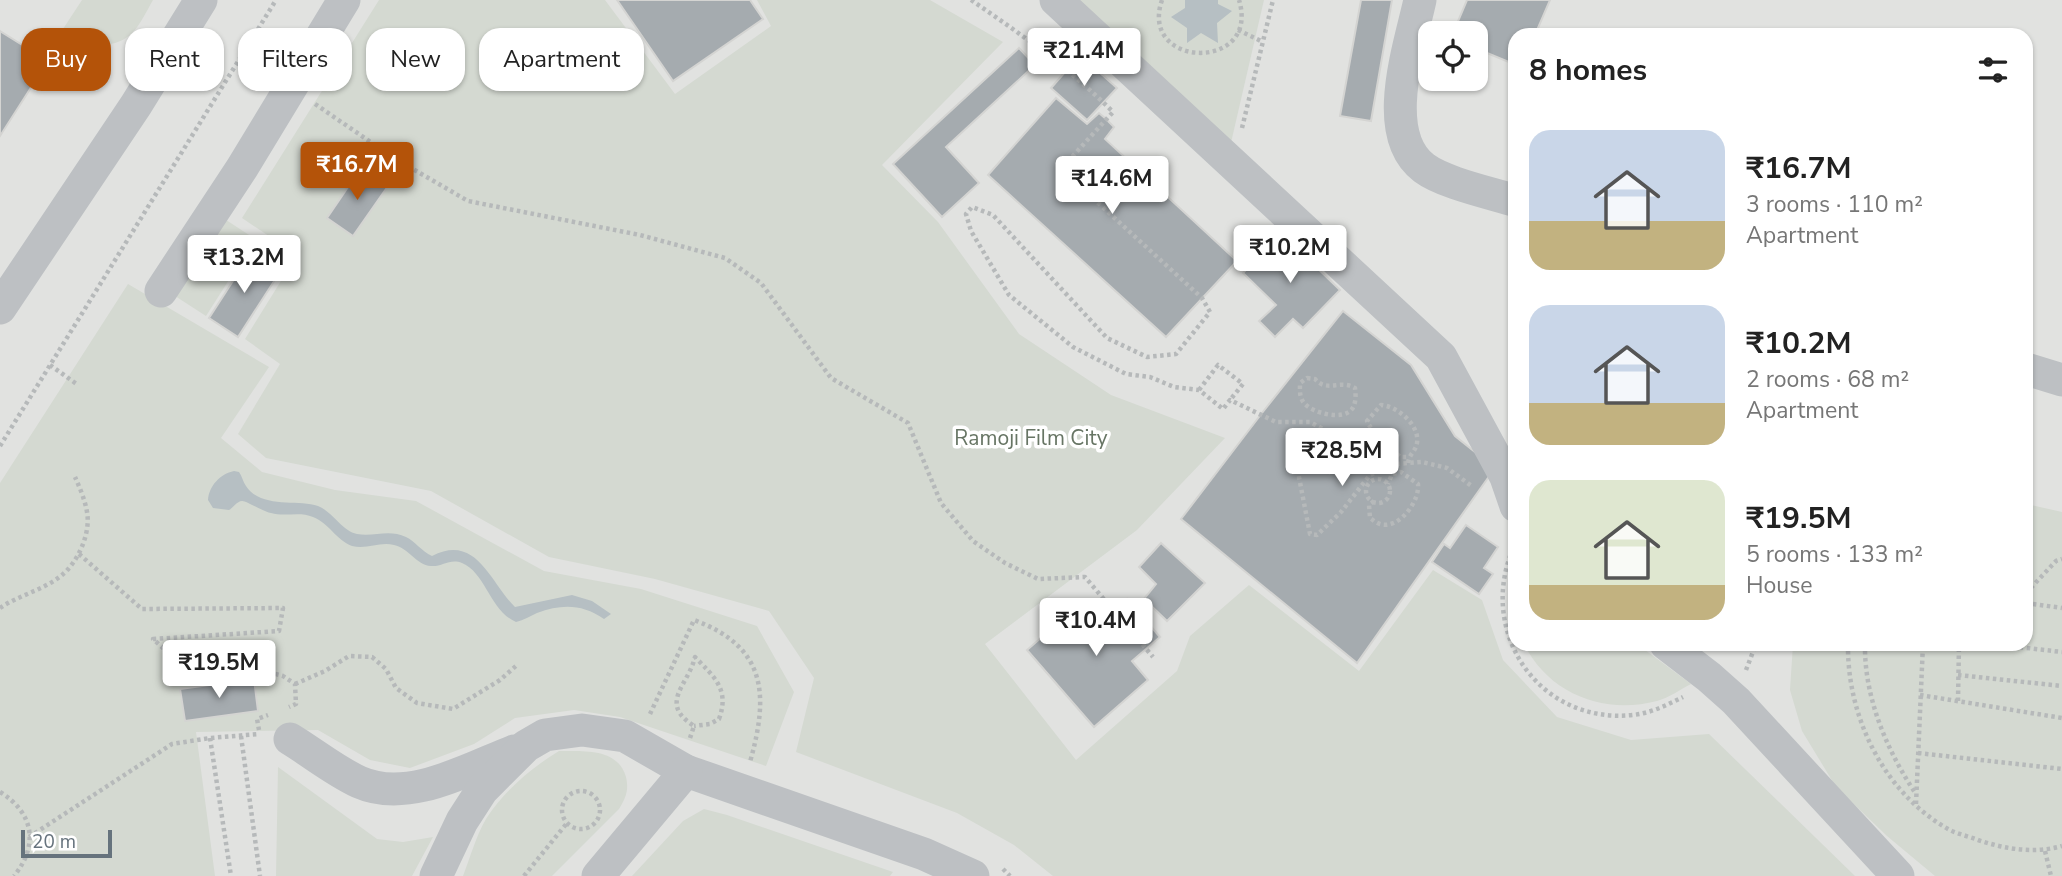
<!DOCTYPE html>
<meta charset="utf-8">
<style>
body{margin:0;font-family:"Nunito Sans",sans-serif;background:#f2f2f2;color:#222;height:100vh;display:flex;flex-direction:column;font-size:26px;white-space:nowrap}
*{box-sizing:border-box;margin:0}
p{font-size:23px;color:#767676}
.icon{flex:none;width:38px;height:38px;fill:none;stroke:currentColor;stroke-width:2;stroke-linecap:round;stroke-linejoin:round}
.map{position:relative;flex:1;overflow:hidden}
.side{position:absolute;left:1508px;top:28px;width:525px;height:623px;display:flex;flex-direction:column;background:#fff;border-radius:21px;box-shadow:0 2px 5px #0004}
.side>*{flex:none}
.guide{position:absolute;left:21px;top:28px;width:665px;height:63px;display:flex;gap:14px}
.buttons{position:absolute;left:1418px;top:21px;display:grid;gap:14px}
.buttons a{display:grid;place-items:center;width:70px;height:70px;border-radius:14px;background:#fff;box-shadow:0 2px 5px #0004;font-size:35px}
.scale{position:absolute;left:21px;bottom:18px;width:91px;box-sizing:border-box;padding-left:7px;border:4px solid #66737d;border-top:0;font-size:19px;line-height:24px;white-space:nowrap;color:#66737d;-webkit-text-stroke:5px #fff;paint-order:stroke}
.price{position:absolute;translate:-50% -60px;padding:0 16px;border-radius:7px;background:#fff;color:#222;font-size:23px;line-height:46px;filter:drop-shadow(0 2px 4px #0008)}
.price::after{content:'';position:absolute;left:50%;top:42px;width:21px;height:16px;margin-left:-10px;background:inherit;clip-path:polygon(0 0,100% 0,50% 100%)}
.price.current{background:#b45309;color:#fff}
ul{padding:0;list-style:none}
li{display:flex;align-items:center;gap:21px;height:175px;padding:0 21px}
li span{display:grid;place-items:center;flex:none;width:196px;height:140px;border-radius:21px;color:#555}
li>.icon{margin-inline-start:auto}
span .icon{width:84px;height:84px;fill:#fffc;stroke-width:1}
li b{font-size:30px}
h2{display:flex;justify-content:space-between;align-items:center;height:84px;padding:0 21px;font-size:30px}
.chip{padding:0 24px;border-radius:21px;background:#fff;box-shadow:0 2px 5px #0004;font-size:24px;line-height:63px}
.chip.current{background:#b45309;color:#fff}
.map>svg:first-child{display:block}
.built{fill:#e1e2e0;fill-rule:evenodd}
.green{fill:#d4d9d1}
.water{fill:#b6bfc3}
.building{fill:#a5abaf;stroke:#d4d4d2;stroke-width:2}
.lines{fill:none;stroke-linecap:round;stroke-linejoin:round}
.path{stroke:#b6b9ba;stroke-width:4.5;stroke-dasharray:3.5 3.5;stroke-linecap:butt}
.minor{stroke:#bdc0c3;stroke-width:33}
.labels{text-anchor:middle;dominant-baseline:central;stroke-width:7;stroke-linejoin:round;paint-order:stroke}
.park-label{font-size:21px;fill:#677564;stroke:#fff}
</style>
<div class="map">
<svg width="2062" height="876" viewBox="0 0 2062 876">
<rect width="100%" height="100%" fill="#f3f3f0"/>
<path class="built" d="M0,0H2062V876H0ZM1430,33H1475V79H1430ZM1516,35H2026V644H1516Z"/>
<g class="green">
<path d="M82,0H153C147,10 140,26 131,34C110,53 85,42 63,29Z"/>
<polygon points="379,0 605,0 675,94 771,26 757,0 930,0 1003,42 882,165 938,222 1019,334 1111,395 1225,438 1137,530 985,644 1076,760 1177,671 1190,636 1249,585 1359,671 1433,570 1482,600 1503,660 1557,717 1631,740 1709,734 1855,876 1053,876 1014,845 957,813 796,752 814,678 769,611 655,579 549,557 431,491 266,458 238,434 280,364 245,339 297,255 242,218"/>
<polygon points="1074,0 1264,0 1230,147"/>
<polygon points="220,216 269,248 263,258 251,250 241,265 204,240"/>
<polygon points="199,250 234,272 206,316 172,294"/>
<polygon points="128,284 269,367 221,438 262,472 335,490 416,501 544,571 641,589 757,626 794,692 766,766 620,717 574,710 515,718 474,744 410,768 370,760 318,730 196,732 215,876 0,876 0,483"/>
<polygon points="2027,504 2062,512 2062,876 1935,876 1887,836 1836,787 1802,731 1790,690 1793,644 2026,644"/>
<path d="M1524,644H1637L1691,684C1681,689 1669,698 1657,701C1604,715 1549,694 1524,644Z"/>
<path d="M559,751C584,751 618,748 626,777C629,790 626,798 619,809L552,876H463C470,858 476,836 486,819C504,791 531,768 559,751Z"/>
<polygon points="278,767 377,839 403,842 433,837 412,876 276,876"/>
<polygon points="704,809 727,815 893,872 890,876 632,876 683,821"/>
</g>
<g class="water">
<polygon points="1185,0 1218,0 1218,4 1232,11 1217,23 1218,43 1201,33 1187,43 1187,28 1171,17 1185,8"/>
<path d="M234,471L239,472C242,476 243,482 246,486C261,509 297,499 318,506C333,512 342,531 357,534C374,537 389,529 406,537C415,541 421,551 432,556C477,533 490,583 515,607L572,595L592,601L611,614L604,619C582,604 562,604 537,613C530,616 524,620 516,622C490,611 486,573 462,563C450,558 442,567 431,566C416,565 409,548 394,545C380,541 367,550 352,546C336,540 329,523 313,517C300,511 285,517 271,513C264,512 245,500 242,501C237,501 233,508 229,510L213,508L208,500C209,486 220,474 234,471Z"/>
</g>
<g class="building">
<polygon points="617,0 750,0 763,19 673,81"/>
<polygon points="1361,0 1392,0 1371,121 1340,116"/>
<polygon points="1467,0 1550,0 1535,35 1516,35 1516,65 1475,48 1475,33 1453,33"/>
<polygon points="0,31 48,61 0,136"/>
<polygon points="1019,48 1035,65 946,147 979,183 942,217 893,164"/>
<polygon points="1080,55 1117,88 1087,120 1051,88"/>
<polygon points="1056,98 1087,124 1099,113 1106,119 1114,127 1105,139 1237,261 1166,337 988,175"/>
<polygon points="361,168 388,186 353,236 327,218"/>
<polygon points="1281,233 1340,290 1303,328 1293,319 1275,337 1259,321 1276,305 1243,273"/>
<polygon points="251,253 280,272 238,337 209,318"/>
<polygon points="1343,311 1411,365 1455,436 1495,468 1357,663 1181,519 1262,413"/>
<polygon points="1466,525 1498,547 1484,568 1493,574 1479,594 1432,562 1444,544 1450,548"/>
<polygon points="1161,543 1205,583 1167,621 1144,599 1156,584 1139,567"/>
<polygon points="1127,599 1160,637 1132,661 1148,680 1094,727 1027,650 1082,602 1099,622"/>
<polygon points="254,679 258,711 185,721 180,689"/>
</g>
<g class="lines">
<g class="path">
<path d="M971,0C1021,34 1070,69 1113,112L1061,169L1202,298L1210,312L1176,354L1147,357L1107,338L993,215L972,207L966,214L971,231L1009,295L1073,347L1126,374L1150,377L1174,387L1199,390L1223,409L1230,400L1276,422H1310L1323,429L1324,446C1315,455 1302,460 1298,472L1310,534L1317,535L1341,512L1370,475L1395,464L1422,462L1447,468L1473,487"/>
<path d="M1162,0C1138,69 1261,72 1239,0"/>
<polyline points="1238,30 1263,42"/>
<polyline points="315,104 394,158 468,201 640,235 725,258 761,283 831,378 908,423 941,503 973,541 1005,563 1038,579 1085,577 1153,657"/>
<polyline points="1242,128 1273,0"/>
<polyline points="218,256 237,268"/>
<polyline points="50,365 78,385"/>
<path d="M1307,378L1315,379C1327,393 1340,379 1355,388C1356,395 1356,404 1352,409C1343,421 1313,413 1305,404C1299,398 1300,391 1300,383Z"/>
<polyline points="1199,390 1218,365 1243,384 1230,400"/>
<polyline points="0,446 276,0"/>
<polyline points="1315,455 1332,474"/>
<path d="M1408,463C1409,454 1416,451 1417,443C1420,425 1397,406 1381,405L1367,421C1374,439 1393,432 1394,451L1400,457H1408"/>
<circle cx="1378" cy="491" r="12"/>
<path d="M1374,501L1369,505L1370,518C1373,520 1376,523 1380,524C1399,530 1420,501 1418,484L1401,472L1392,474L1388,484"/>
<path d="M1516,542C1474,627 1536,725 1633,715C1651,713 1667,705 1683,697"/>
<polyline points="79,554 142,609 283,608 279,631 153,639 183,666 211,656 283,676 295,684 296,704 289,707"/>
<polyline points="2026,593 2056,561 2062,559"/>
<polyline points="2026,603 2062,608"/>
<path d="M0,608C19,595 44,590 62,575C78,562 91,533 87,512C85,500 80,488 75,477"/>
<path d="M1848,644C1847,716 1883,792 1948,829C1957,834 1968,836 1978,840C2005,849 2034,854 2062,846"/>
<path d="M1865,644C1864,697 1887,751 1916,794"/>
<polyline points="1992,644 2062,652"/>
<polyline points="1746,670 1756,644"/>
<polyline points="1958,675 2062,686"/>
<polyline points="295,684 325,671 349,656 372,657 386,669 396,688 417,703 453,709 500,680 517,665"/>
<polyline points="1920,695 2062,718"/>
<polyline points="1958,701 1959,644"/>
<path d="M650,714L694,620C767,647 769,695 750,762"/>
<polyline points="259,730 257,719 268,715"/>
<polyline points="241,736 260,876"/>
<polyline points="210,738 231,876"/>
<path d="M690,738L694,726C658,703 688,686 695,657C714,677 730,689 719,719L710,724L694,726"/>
<polyline points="1918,753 2062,769"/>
<circle cx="581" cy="810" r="19"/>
<path d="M0,792C34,813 39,845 14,876"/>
<polyline points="1916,804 1923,644"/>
<polyline points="29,837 172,744 210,738 259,734"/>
<polyline points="2045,851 2051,876"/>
<polyline points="1003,869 1010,876"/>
<polyline points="524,876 567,823"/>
</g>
<g class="minor">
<polyline points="1056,0 1441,357 1506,477 1516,506"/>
<path d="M1420,0C1410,46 1379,134 1424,168C1444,183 1491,193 1516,201"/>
<polyline points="161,291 242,168 344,0"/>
<polyline points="0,308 136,105 201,0"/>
<polyline points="2026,369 2062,380"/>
<polyline points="1666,644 1709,677 1736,701 1898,876"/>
<path d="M290,739C313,753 335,771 359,782C408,804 468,769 514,751"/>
<polyline points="436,876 462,821 482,790 526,746 545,735 582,730 625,736 686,771 924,854 973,876"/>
<polyline points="598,876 686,771"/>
</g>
</g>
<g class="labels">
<g class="park-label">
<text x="1031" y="438">Ramoji Film City</text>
</g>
</g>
</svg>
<div class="buttons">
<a><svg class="icon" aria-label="locate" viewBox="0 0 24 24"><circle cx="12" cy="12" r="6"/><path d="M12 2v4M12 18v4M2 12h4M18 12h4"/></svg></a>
</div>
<div class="scale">20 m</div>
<b class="price" style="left:1084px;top:88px">₹21.4M</b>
<b class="price current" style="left:357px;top:202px">₹16.7M</b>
<b class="price" style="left:1112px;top:216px">₹14.6M</b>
<b class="price" style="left:1290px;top:285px">₹10.2M</b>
<b class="price" style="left:244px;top:295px">₹13.2M</b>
<b class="price" style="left:1342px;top:488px">₹28.5M</b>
<b class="price" style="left:1096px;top:658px">₹10.4M</b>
<b class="price" style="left:219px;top:700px">₹19.5M</b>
<div class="guide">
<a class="chip current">Buy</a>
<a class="chip">Rent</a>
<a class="chip">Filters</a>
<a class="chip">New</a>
<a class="chip">Apartment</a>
</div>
<section class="side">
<h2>8 homes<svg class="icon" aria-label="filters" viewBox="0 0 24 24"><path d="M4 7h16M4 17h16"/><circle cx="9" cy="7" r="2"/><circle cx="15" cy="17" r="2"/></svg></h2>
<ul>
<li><span style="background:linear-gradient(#c9d6e8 65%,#c2b280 0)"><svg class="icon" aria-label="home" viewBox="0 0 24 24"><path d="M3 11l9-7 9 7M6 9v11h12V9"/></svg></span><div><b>₹16.7M</b><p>3 rooms · 110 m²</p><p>Apartment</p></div></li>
<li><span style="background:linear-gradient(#c9d6e8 70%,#c2b280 0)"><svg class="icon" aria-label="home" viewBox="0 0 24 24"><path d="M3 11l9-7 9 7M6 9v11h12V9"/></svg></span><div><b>₹10.2M</b><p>2 rooms · 68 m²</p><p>Apartment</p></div></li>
<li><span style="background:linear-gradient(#dfe7d0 75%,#c2b280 0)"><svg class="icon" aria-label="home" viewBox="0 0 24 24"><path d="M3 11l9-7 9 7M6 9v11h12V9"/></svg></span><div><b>₹19.5M</b><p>5 rooms · 133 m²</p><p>House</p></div></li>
</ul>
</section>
</div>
